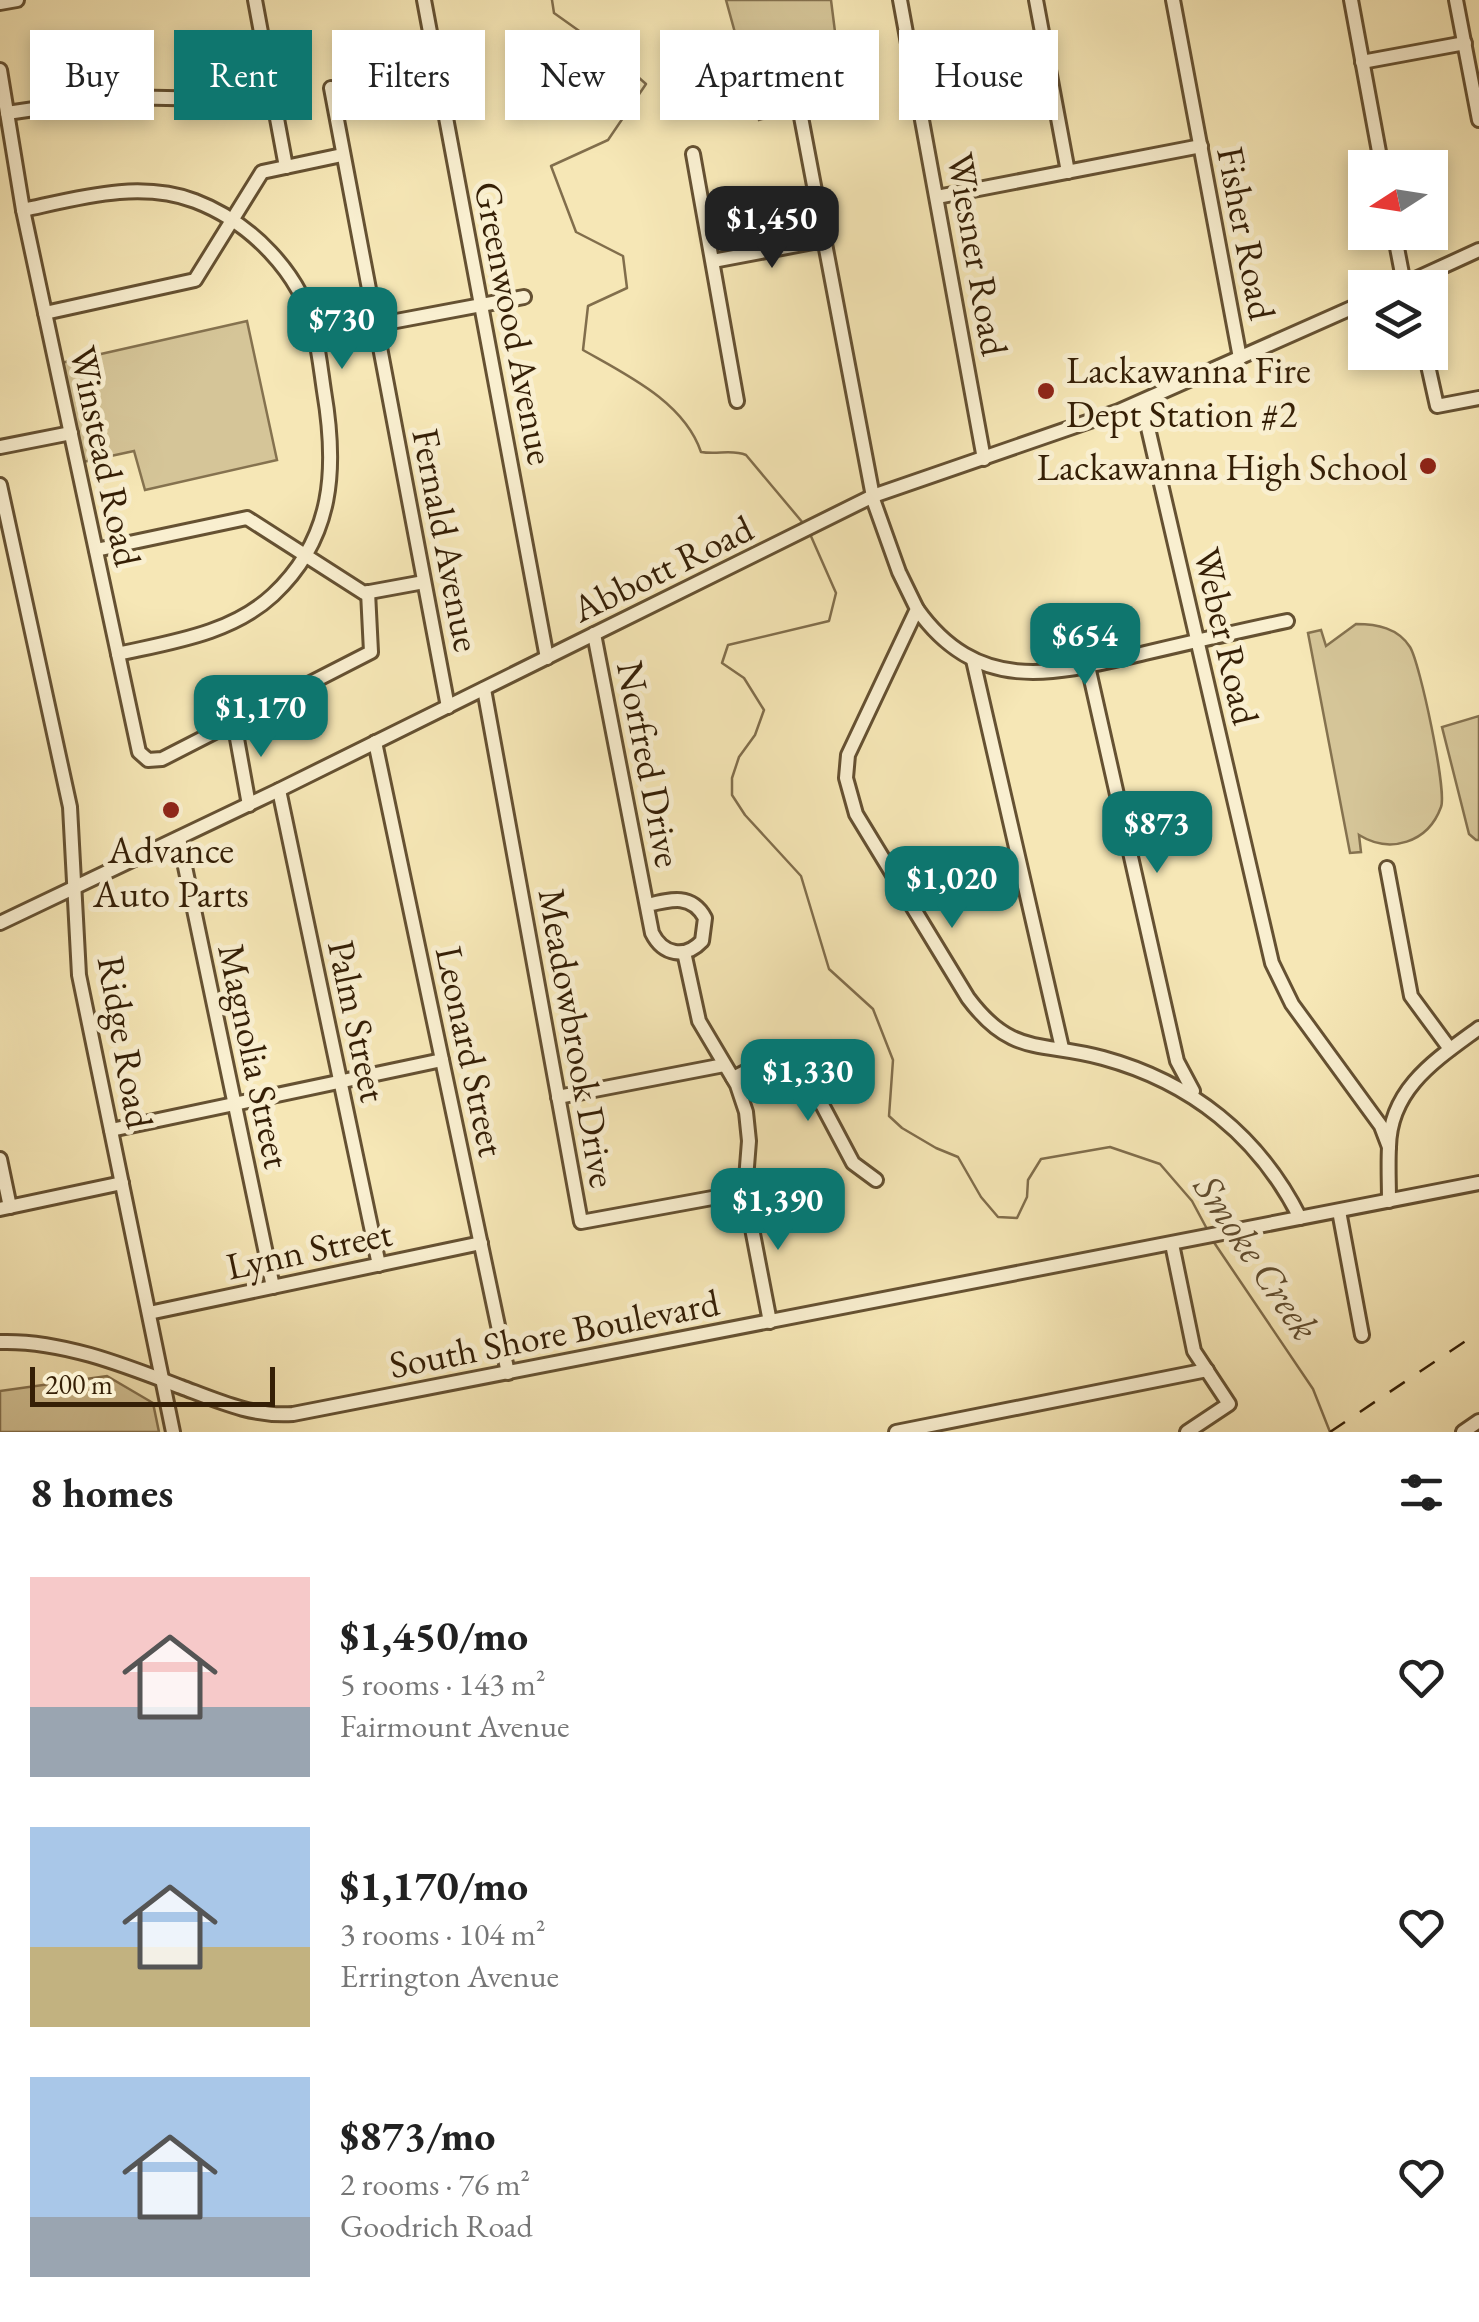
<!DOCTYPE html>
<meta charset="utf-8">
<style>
body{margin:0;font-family:"EB Garamond",serif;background:#f2f2f2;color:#222;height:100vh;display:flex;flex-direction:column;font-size:38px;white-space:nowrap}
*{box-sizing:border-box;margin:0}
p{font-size:32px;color:#767676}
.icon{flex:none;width:55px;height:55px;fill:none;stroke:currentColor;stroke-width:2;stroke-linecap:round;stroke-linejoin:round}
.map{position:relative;height:1432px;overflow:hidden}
.drawer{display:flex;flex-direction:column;background:#fff;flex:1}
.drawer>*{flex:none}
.guide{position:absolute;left:30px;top:30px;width:1420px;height:90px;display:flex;gap:20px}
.needle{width:65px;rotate:258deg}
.controls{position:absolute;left:1348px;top:150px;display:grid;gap:20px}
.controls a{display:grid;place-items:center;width:100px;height:100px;border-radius:0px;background:#fff;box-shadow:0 5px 15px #0003;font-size:50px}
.scale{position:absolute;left:30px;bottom:25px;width:245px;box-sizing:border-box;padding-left:10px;border:5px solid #351f06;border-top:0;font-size:28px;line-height:35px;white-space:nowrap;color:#351f06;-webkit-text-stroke:8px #f9efd0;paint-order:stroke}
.price{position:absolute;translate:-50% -85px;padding:0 22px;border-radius:20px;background:#0f766e;color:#fff;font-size:32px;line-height:65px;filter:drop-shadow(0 2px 5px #0008)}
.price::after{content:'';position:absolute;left:50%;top:60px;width:30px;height:22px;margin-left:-15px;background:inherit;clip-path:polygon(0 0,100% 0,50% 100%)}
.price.on{background:#222;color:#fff}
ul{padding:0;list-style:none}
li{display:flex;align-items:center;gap:30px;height:250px;padding:0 30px}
li span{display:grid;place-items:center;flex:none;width:280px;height:200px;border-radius:0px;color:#555}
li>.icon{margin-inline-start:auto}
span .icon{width:120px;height:120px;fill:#fffc;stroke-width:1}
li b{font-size:42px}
h2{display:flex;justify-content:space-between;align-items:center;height:120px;padding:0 30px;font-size:42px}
.chip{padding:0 35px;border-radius:0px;background:#fff;box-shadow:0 5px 15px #0003;font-size:35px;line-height:90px}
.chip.on{background:#0f766e;color:#fff}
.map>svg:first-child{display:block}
.green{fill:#d5c598;stroke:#85724f;stroke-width:2.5}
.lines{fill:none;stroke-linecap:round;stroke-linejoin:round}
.stream{stroke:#816e4c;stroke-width:2.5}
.minor-casing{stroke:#655132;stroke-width:18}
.minor{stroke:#f9efd0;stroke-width:12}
.rail{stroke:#351f06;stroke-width:2.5;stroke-dasharray:18 18;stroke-linecap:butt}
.poi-dot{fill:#8f2418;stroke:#f9efd0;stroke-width:4}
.labels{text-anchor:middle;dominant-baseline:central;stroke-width:10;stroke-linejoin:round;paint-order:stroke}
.street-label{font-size:38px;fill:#351f06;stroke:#f9efd0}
.poi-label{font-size:38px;fill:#351f06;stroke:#f9efd0;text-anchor:start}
.water-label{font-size:40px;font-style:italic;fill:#614d2f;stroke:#f9efd0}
</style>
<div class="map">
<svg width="1479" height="1432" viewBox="0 0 1479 1432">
<rect width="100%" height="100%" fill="#f6e7b6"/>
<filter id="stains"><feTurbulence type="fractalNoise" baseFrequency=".002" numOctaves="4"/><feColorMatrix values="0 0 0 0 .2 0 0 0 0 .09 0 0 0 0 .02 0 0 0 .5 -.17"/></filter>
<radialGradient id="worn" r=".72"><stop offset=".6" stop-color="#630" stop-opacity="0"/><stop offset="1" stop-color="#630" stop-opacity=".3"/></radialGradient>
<g class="green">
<polygon points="726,0 831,0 843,95 759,120"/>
<polygon points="247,321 277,460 145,490 134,451 83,462 61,363"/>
<path d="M1356,624C1377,624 1398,628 1410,647C1420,663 1447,791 1441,807C1428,843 1390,854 1359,835L1361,852L1350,853L1308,633L1321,630L1326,646Z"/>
<polygon points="1479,716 1479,840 1476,840 1469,834 1442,727"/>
<polygon points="107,1376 153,1403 159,1432 0,1432 0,1391"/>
</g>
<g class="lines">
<g class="stream">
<path d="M552,0L554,13L613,55L646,84L608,140L551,166L576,232L623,256L627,288L588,306L583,350C627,375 684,402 701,452C717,455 732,449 746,455L803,523"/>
<polyline points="810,534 836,593 829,621 728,645 722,663 744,678 764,710 755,735 739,757 732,778 732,795 745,815 801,876 829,969 873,1009 893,1060 889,1116 902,1128 936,1148 958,1157 981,1197 998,1217 1017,1218 1027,1197 1028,1180 1041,1159 1110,1147 1160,1164 1192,1201 1207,1229"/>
<polyline points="1213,1241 1313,1389 1330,1432"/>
</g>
<defs>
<g id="minor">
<polyline points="255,0 286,167"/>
<polyline points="424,0 547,658"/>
<polyline points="900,0 984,459"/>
<polyline points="1036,0 1068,172"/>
<polyline points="1173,0 1240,358"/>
<polyline points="1351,0 1382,168"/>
<polyline points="1456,0 1479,120"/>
<polyline points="0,3 17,0"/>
<polyline points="1362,62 1465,43"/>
<polyline points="0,70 23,210 139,752 148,760 162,759 371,652 368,592"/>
<polyline points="331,88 448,707"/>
<polyline points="7,113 116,97 273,100"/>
<path d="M801,117L874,502L899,572L917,609L848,755L846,778L856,814L968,998C1012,1057 1041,1041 1103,1058C1191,1082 1259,1136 1300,1218"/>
<polyline points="693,154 737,401"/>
<polyline points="937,197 1201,146"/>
<path d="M23,210C79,198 139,180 195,201C250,222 301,273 314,331C319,351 321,371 324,391C337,468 334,538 273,595C231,634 171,642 118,654"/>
<polyline points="1394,232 1404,284"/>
<polyline points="713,261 824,240"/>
<polyline points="1396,288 1479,250"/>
<polyline points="45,313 195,280 262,172 342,155"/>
<polyline points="375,325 524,297"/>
<polyline points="1425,352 1437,406 1479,398"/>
<polyline points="1142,402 1272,963 1292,1004 1381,1126 1389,1147"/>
<polyline points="0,447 71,433"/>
<polyline points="0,485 70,807 79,975 173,1432"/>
<polyline points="96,550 247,518 364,593 424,582"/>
<path d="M917,609C979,696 1056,674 1145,653C1192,642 1239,631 1287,621"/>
<path d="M594,634L652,933C663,955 685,959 702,941L705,918C692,894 672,899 648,905"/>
<polyline points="973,660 1062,1048"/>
<polyline points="1088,666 1177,1061 1193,1091"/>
<polyline points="484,689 581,1222 745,1192"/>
<polyline points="234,722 249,805"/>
<polyline points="375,742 508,1373"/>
<polyline points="279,790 379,1265"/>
<polyline points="179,838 273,1287"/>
<polyline points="1387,868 1411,996 1450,1049"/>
<polyline points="0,923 279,790 873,496 1119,411 1365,302"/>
<polyline points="684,952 699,1021 737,1085 746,1112 749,1141 745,1192 770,1322"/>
<polyline points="733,1078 792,1048 853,1163 876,1180"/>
<polyline points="558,1097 724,1065"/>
<polyline points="111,1130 442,1060"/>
<polyline points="0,1159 10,1207"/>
<path d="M1389,1201C1389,1183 1388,1165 1389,1147C1390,1088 1437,1059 1479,1028"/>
<polyline points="0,1209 122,1183"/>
<polyline points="1339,1211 1362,1335"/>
<polyline points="1172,1244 1194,1351 1229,1404 1187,1432"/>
<polyline points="149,1313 481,1243"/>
<path d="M0,1342C61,1340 124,1365 181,1387C218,1401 253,1417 293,1414L1479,1183"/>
<polyline points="896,1432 1207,1370"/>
<polyline points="1463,1432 1479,1421"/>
</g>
</defs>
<use href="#minor" class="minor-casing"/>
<use href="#minor" class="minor"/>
<polyline class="rail" points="1330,1432 1479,1332"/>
</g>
<g class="poi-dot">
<circle cx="1046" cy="391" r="10"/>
<circle cx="1428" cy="466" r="10"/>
<circle cx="171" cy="810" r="10"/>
</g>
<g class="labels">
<g class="street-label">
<text transform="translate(1247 233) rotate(79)">Fisher Road</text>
<text transform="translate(978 254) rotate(80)">Wiesner Road</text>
<text transform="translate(515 323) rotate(79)">Greenwood Avenue</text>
<text transform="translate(106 456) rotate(78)">Winstead Road</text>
<text transform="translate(447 540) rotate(79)">Fernald Avenue</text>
<text transform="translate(662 568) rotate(-26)">Abbott Road</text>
<text transform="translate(1227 636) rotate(77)">Weber Road</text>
<text transform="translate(650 764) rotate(79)">Norfred Drive</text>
<text transform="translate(358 1021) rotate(78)">Palm Street</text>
<text transform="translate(578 1038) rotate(80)">Meadowbrook Drive</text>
<text transform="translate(126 1042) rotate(80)">Ridge Road</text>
<text transform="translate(471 1051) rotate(78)">Leonard Street</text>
<text transform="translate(255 1056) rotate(78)">Magnolia Street</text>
<text transform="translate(309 1249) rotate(-12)">Lynn Street</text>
<text transform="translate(554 1333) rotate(-11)">South Shore Boulevard</text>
</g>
<g class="poi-label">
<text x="1066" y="369">Lackawanna Fire<tspan x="1066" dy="44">Dept Station #2</tspan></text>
<text x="1408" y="466" text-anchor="end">Lackawanna High School</text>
<text x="171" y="849" text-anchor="middle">Advance<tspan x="171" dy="44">Auto Parts</tspan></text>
</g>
<g class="water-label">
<text transform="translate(1257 1257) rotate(56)">Smoke Creek</text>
</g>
</g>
<rect width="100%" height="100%" filter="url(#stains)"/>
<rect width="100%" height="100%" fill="url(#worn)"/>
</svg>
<div class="controls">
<a><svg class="needle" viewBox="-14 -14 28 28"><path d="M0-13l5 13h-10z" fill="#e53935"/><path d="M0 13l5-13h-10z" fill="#767676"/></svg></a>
<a><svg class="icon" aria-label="layers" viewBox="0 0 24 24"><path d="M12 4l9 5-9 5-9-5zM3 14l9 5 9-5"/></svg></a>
</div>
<div class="scale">200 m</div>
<b class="price on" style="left:772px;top:271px">$1,450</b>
<b class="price" style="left:342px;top:372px">$730</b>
<b class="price" style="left:1085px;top:688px">$654</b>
<b class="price" style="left:261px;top:760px">$1,170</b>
<b class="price" style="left:1157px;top:876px">$873</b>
<b class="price" style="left:952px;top:931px">$1,020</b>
<b class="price" style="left:808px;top:1124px">$1,330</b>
<b class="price" style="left:778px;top:1253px">$1,390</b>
<div class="guide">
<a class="chip">Buy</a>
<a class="chip on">Rent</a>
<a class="chip">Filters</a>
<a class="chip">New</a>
<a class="chip">Apartment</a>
<a class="chip">House</a>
</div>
</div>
<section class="drawer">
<h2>8 homes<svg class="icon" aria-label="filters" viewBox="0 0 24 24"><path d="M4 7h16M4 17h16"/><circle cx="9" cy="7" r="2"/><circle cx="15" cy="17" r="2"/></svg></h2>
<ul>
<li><span style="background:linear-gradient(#f6c9c9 65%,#9aa5b1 0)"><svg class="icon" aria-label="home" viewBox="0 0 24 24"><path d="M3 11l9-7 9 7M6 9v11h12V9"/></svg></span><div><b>$1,450/mo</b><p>5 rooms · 143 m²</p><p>Fairmount Avenue</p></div><svg class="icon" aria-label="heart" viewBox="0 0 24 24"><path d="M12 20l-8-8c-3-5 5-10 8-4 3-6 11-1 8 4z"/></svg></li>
<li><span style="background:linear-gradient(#a9c7e8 60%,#c2b280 0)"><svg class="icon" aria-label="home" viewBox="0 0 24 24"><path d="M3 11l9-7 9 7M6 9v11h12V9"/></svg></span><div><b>$1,170/mo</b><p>3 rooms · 104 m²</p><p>Errington Avenue</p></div><svg class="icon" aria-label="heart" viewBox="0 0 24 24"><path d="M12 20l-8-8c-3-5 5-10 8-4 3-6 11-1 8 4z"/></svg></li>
<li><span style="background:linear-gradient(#a9c7e8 70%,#9aa5b1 0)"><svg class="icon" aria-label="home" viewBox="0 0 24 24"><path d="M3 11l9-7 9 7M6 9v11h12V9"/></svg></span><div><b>$873/mo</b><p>2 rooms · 76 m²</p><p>Goodrich Road</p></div><svg class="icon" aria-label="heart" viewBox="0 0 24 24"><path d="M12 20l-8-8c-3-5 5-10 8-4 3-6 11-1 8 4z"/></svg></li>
</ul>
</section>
